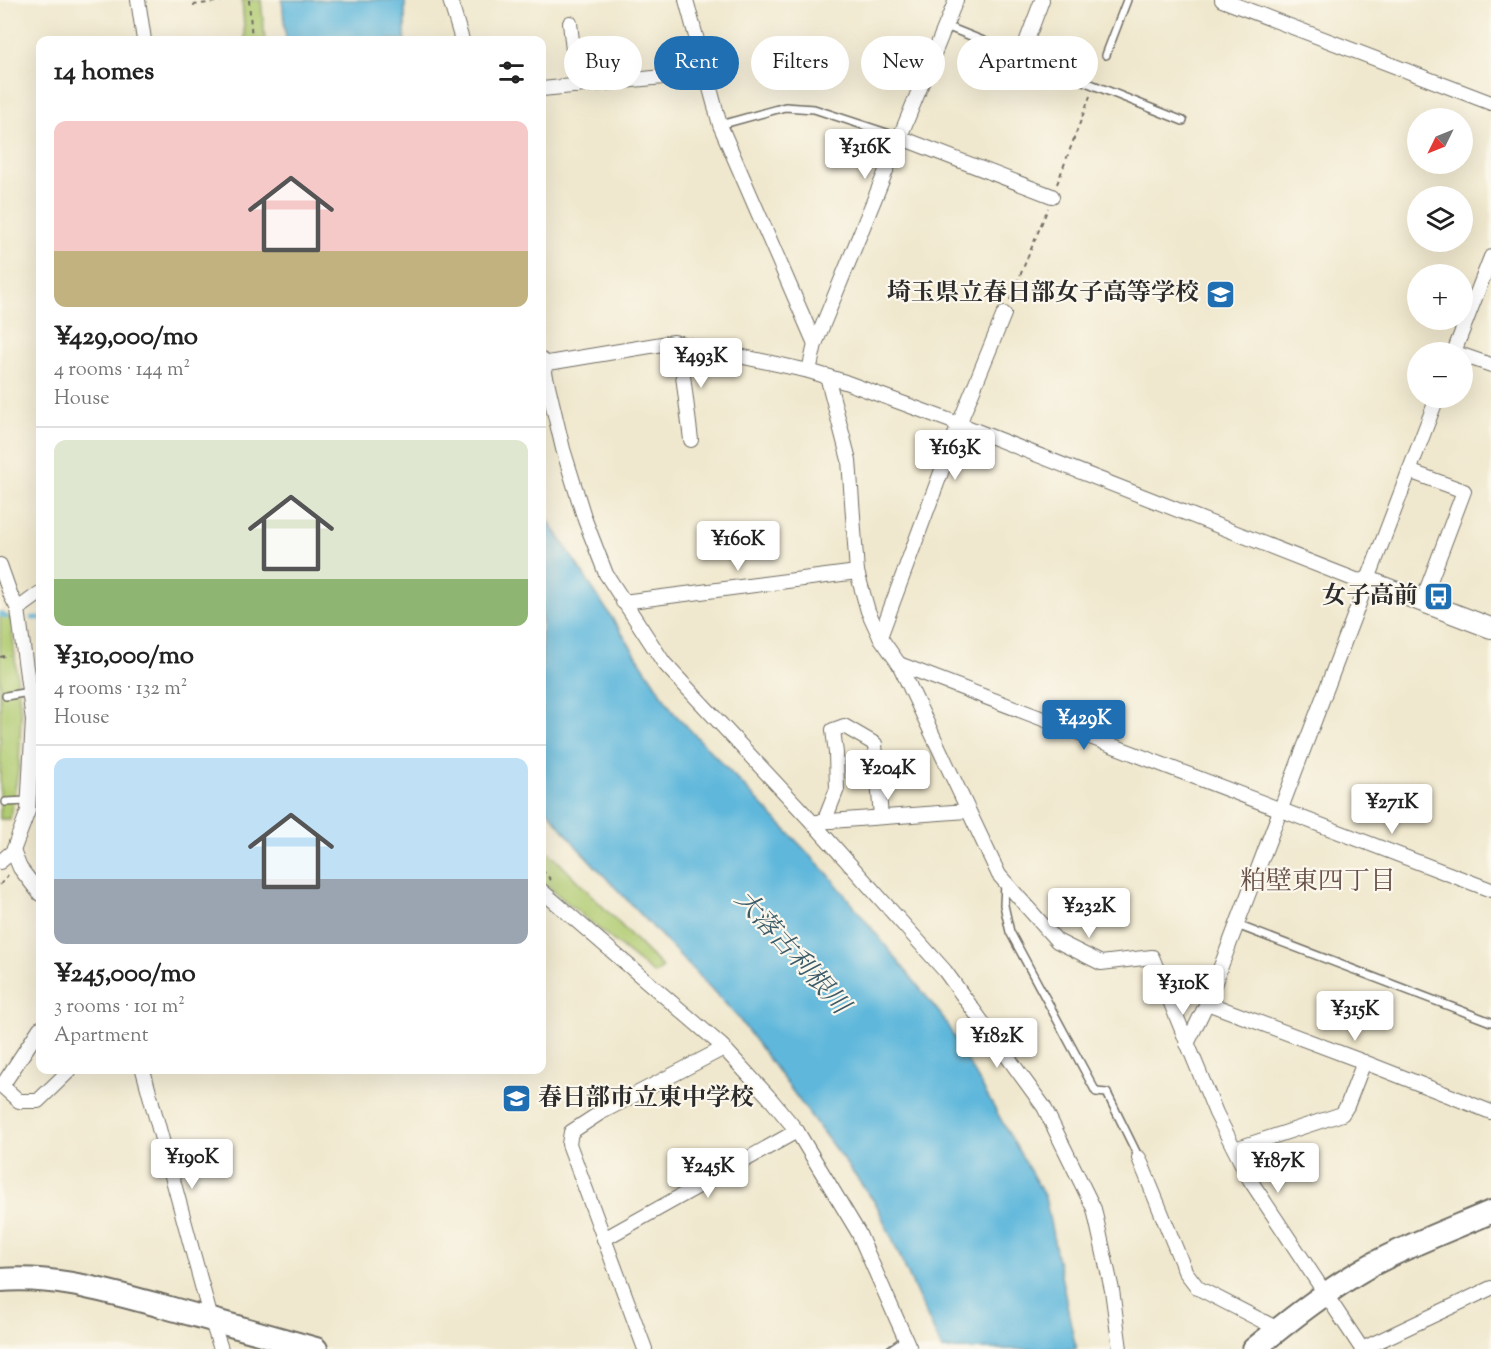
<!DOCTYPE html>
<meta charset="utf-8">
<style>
body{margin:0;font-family:"Sorts Mill Goudy","Noto Serif JP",serif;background:#f6f6f6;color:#222;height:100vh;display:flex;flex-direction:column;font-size:22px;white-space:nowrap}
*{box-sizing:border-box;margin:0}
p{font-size:20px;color:#767676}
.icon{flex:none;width:33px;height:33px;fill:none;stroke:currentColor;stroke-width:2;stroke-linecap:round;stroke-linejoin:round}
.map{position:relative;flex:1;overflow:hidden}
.details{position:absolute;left:36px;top:36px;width:510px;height:1038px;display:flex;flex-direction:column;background:#fff;border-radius:12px;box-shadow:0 6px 24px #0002}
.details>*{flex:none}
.top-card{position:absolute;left:564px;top:36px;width:570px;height:54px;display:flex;gap:12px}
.needle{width:39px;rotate:227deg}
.controls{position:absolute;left:1407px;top:108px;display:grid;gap:12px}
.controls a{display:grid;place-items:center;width:66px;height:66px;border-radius:50%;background:#fff;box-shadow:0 6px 24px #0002;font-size:30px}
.price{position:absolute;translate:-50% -51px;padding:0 14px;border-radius:6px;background:#fff;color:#222;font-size:20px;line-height:39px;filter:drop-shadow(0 2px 3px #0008)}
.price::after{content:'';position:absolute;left:50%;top:36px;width:18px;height:14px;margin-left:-9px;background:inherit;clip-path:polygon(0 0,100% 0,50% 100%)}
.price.current{background:#1f6fb2;color:#fff}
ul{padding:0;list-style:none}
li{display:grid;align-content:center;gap:12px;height:318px;padding:0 18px}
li+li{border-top:2px solid #e0e0e0}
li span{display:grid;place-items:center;height:186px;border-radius:12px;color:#555}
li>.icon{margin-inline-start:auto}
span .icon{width:108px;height:108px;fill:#fffc;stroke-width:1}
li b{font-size:26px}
h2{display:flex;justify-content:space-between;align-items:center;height:72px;padding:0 18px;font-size:26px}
.tag{padding:0 21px;border-radius:27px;background:#fff;box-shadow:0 6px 24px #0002;font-size:21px;line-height:54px}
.tag.current{background:#1f6fb2;color:#fff}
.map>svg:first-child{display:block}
.green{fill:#b0cb71;stroke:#6e7b4e;stroke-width:1.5}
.water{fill:#5eb7db;stroke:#447183;stroke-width:1.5}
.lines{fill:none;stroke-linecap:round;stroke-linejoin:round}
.stream{stroke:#5eb7db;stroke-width:4.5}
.lane-casing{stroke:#706d64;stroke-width:10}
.street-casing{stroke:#706d64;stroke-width:16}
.secondary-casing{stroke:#706d64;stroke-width:22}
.primary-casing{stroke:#706d64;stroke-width:26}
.path{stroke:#706d64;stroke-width:2;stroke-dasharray:4.5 4.5;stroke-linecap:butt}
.lane{stroke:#fff;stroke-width:7}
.street{stroke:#fff;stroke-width:14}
.secondary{stroke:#fff;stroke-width:20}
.primary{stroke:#fff;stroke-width:22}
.labels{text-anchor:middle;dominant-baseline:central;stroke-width:4.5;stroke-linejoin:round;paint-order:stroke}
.poi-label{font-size:24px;font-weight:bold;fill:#2b2b2b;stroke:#fbf7ec;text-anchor:end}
.neighbourhood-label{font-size:26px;fill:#665048;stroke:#fbf7ec}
.water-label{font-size:26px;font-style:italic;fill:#3d5c69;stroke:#fbf7ec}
</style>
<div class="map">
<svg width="1491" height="1349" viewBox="0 0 1491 1349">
<rect width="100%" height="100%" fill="#fbf7ec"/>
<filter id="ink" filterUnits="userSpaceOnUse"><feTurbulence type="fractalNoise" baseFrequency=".0167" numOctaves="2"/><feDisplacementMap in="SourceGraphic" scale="12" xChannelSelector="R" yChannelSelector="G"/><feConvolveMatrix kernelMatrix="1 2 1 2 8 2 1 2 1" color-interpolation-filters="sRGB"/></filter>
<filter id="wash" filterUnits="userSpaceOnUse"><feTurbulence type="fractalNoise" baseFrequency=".008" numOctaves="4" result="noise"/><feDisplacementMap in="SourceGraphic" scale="24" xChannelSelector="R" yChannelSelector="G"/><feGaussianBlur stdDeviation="1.35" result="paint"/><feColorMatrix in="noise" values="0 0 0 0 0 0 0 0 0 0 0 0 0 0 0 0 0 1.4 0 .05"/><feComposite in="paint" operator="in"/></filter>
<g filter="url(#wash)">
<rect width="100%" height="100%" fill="#f0e8ce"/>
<g class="green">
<polygon points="242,0 261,0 265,40 245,40"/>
<polygon points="0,612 11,618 21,716 19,766 10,819 0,819"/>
<polygon points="542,845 663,968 654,974 542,882"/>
</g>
<g class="water">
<polygon points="282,0 405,0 405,40 286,40"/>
<polygon points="542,511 674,713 829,875 942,1016 1045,1197 1076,1349 942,1349 876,1204 736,1015 577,847 542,803"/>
</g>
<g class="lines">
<g class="stream">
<polyline points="0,614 6,617"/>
<polyline points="32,618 40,618"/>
</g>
</g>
</g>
<g filter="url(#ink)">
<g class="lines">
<defs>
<g id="lane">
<polyline points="946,26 1183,121"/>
<polyline points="1106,55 1127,0"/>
<polyline points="720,125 785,107 814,109 899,137"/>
<polyline points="6,696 29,692"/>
<polyline points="6,802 28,801"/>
<polyline points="1005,883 1004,905 1010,932 1096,1092 1107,1093 1139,1158"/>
<polyline points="1237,925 1491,1022"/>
<polyline points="891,1349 906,1339"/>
</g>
<g id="street">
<polyline points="138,0 144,40"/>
<polyline points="450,0 462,40"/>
<polyline points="686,0 720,125 815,344"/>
<polyline points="1222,0 1491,103"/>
<polyline points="570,23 577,86"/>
<polyline points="1021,56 1042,0"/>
<polyline points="542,89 704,73"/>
<polyline points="899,137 1052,196"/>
<polyline points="679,343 691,440"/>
<polyline points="1454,352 1491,257"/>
<polyline points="1462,355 1491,365"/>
<polyline points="542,360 563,449 585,520 606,574 664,663 812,822 945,971 1044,1107 1094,1209 1112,1290 1120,1349"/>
<polyline points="542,364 674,342 809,371 845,382 959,424 1356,580 1368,581"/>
<polyline points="809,371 815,344 956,0"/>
<polyline points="827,376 849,460 857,572 868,611 880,637 899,664 999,875 1057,941 1101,963 1152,957 1216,1113 1250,1180 1362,1349"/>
<polyline points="1409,471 1464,491 1422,602"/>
<polyline points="0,565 11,596 18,609 33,720 28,811 13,851 0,862"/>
<polyline points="623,602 857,572"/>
<polyline points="18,609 40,593"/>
<polyline points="880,637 959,424 1004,314"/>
<polyline points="899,664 1491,890"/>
<polyline points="817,822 967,811"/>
<polyline points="824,822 837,789 836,753 833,730 844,726 875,744 881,817"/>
<polyline points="13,851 20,868 40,894"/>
<polyline points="542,891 721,1045 768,1096 797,1131 858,1232 910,1349"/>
<polyline points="1207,1003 1364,1062 1491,1112"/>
<polyline points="40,1028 2,1086 19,1101 38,1101 70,1070"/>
<polyline points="1187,1044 1207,1003 1437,398"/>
<polyline points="143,1070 211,1319 221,1349"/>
<polyline points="1235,1149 1342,1114 1347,1106 1364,1062"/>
<polyline points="1139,1158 1185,1271 1198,1288 1278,1329"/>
<polyline points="604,1239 797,1131"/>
<polyline points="645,1349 569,1144 571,1132 600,1113 724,1048"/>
<polyline points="1362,1349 1491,1288"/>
</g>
<polyline id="secondary" points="1368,581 1491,628"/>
<g id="primary">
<path d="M0,1280C56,1275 108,1292 162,1306C213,1320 265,1335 316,1349"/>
<path d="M1254,1349C1292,1318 1330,1288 1373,1264C1411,1244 1451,1229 1491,1212"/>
</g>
</defs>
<use href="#lane" class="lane-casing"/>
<use href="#street" class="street-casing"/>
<use href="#secondary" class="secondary-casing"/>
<use href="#primary" class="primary-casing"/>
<g class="path">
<polyline points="249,0 252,40"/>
<polyline points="193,5 230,0"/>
<polyline points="1057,184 1090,96"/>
<polyline points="1010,300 1048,208"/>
<polyline points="0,657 9,655"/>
<polyline points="542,870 551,880"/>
<polyline points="0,885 8,875"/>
</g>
<use href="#lane" class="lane"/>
<use href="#street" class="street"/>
<use href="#secondary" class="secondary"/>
<use href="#primary" class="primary"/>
</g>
</g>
<defs>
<symbol id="school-square" viewBox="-11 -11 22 22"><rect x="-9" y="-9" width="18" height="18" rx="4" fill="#1f6fb2" stroke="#fbf7ec"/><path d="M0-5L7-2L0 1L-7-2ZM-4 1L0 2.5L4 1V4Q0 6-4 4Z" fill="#fff"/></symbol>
<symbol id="bus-square" viewBox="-11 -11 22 22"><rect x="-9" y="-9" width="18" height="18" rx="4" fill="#1f6fb2" stroke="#fbf7ec"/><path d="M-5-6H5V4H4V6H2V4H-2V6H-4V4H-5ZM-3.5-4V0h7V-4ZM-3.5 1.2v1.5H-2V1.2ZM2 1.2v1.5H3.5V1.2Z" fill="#fff"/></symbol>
</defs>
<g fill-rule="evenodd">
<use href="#school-square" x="1204" y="278" width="33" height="33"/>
<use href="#bus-square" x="1422" y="580" width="33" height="33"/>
<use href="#school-square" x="500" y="1082" width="33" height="33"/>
</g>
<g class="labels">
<g class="poi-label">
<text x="1199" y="294">埼玉県立春日部女子高等学校</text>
<text x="1418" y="597">女子高前</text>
<text x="538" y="1099" text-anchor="start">春日部市立東中学校</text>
</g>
<g class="neighbourhood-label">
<text x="1318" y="882">粕壁東四丁目</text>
</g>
<g class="water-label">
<text transform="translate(791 953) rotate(48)">大落古利根川</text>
</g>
</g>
</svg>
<div class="controls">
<a><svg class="needle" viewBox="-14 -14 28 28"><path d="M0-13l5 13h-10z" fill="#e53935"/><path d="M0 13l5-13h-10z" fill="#767676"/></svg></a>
<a><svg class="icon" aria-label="layers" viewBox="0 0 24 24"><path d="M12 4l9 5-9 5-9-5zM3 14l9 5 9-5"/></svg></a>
<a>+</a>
<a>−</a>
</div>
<b class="price" style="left:865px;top:180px">¥316K</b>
<b class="price" style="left:701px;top:389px">¥493K</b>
<b class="price" style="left:955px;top:481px">¥163K</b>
<b class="price" style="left:738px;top:572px">¥160K</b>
<b class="price current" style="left:1084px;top:751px">¥429K</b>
<b class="price" style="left:888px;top:801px">¥204K</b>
<b class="price" style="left:1392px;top:835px">¥271K</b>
<b class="price" style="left:1089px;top:939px">¥232K</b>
<b class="price" style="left:1183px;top:1016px">¥310K</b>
<b class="price" style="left:1355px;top:1042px">¥315K</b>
<b class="price" style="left:997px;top:1069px">¥182K</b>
<b class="price" style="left:192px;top:1190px">¥190K</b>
<b class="price" style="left:1278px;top:1194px">¥187K</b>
<b class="price" style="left:708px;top:1199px">¥245K</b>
<div class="top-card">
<a class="tag">Buy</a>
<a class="tag current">Rent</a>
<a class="tag">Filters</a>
<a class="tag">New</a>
<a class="tag">Apartment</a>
</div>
<section class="details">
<h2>14 homes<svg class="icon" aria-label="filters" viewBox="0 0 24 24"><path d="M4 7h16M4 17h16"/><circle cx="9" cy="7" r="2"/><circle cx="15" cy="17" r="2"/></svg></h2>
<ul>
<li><span style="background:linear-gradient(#f6c9c9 70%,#c2b280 0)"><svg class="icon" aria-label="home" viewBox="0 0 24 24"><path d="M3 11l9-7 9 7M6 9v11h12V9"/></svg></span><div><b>¥429,000/mo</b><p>4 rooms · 144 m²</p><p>House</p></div></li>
<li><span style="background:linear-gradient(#dfe7d0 75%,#8fb573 0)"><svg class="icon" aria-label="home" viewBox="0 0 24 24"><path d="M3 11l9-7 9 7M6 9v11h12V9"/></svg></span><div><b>¥310,000/mo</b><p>4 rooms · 132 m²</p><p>House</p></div></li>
<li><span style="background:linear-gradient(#bfe0f5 65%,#9aa5b1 0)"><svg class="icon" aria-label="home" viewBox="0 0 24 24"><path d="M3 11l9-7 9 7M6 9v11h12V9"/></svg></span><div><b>¥245,000/mo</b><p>3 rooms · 101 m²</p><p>Apartment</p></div></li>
</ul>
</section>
</div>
